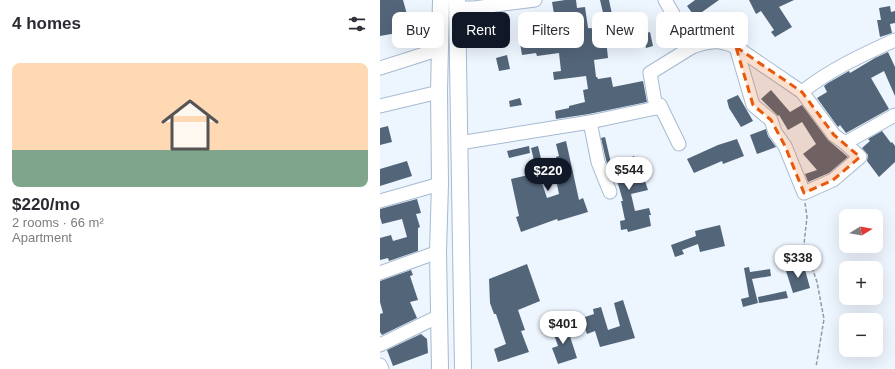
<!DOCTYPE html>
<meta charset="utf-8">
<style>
body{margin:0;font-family:Helvetica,sans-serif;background:#f2f2f3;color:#2b2b33;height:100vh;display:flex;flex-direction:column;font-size:15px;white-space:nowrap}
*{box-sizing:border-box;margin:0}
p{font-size:13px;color:#7c7c81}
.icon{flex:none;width:22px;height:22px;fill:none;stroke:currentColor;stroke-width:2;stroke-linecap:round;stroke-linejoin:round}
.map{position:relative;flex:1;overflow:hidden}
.sheet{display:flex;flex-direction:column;background:#fff;width:380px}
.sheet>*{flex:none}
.hud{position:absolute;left:12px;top:12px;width:380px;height:36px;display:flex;gap:8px}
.needle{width:26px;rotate:79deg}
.controls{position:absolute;left:459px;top:209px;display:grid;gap:8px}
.controls a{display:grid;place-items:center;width:44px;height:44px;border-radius:8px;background:#fff;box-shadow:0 4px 16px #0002;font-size:20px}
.price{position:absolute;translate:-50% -34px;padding:0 9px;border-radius:14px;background:#fff;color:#222;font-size:13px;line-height:26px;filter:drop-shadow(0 1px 2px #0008)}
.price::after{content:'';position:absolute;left:50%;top:24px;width:12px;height:9px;margin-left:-6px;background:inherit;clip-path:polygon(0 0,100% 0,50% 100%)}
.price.current{background:#111827;color:#fff}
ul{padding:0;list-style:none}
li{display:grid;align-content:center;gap:8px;height:212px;padding:0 12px}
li+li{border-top:1px solid #e1e1e2}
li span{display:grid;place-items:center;height:124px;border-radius:8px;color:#555}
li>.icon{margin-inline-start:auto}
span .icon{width:72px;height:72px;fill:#fffc;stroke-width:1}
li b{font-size:17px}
h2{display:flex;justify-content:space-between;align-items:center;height:48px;padding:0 12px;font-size:17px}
.pill{padding:0 14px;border-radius:8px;background:#fff;box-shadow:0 4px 16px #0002;font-size:14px;line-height:36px}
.pill.current{background:#111827;color:#fff}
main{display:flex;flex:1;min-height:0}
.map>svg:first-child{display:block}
.building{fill:#536579;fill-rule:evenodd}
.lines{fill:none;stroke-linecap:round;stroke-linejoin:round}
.minor-casing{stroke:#a6bad0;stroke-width:15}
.major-casing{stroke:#a6bad0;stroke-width:18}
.path{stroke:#9199a2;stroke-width:1.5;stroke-dasharray:4 2;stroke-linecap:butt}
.minor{stroke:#fff;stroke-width:13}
.major{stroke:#fff;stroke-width:16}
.marked{fill:#e8590c;fill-opacity:0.2;stroke:#e8590c;stroke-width:3;stroke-dasharray:8 5;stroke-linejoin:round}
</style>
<main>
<section class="sheet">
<h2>4 homes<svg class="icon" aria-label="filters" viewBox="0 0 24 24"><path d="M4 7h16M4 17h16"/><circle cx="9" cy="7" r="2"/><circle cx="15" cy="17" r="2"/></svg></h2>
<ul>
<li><span style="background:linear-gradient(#ffd9b3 70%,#7fa58c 0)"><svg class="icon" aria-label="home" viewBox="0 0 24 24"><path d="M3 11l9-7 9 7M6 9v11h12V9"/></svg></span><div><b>$220/mo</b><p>2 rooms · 66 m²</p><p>Apartment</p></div></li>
</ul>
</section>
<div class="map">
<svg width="515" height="369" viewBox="0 0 515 369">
<rect width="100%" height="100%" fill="#edf5fe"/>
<g class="building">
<polygon points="0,0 23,0 30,25 16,28 17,33 0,36"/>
<polygon points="185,0 196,0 197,8 205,7 208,28 222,29 221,39 226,39 228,58 214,60 216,77 217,77 218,79 231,77 233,87 263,81 267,102 209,114 176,119 175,111 189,108 189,106 205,102 203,90 208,89 206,76 174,80 173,72 181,71 179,53 157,56 156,53 142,55 139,37 148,36 148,41 170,38 169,14 174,14 172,2"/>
<polygon points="220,0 229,0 233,19 225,21"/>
<polygon points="315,0 339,0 315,17 307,6"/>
<polygon points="369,0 414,0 399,7 412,27 395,37 391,32 394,30 381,11 376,14"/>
<polygon points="510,6 511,12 515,11 515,23 510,24 512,33 500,37 497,20 501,20 499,8"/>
<polygon points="270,32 273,46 266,48 263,34"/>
<polygon points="508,52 515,67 515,96 504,71 491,78 509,109 466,133 460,125 458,127 437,98 447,92 444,86 448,83 469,71 470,73 495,58"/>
<polygon points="127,55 130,69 119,71 116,58"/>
<polygon points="391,90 410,112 422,105 448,140 468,157 449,173 428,182 425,174 437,170 423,154 436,144 422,122 408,130 399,115 398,116 381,99"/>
<polygon points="358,95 373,121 361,127 349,108 347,100"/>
<polygon points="140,98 142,105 130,107 129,101"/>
<polygon points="8,126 12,142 0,145 0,128"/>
<polygon points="386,129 388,136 396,147 377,154 370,135"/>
<polygon points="502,131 511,143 512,142 515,146 515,162 499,177 487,161 488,155 482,148 490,141 488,139"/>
<polygon points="225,137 231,163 238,160 239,163 254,156 261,169 258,170 261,182 265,181 268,190 251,194 255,211 269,208 271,215 269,215 271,226 248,232 247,229 241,230 240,221 245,220 241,201 243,201 238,184 233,175 232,176 226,160 221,138"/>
<polygon points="357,139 364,156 343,164 342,161 314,173 307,159 338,145"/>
<path d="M186,141L199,200L203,198L208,212L178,221L177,219L141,232L136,217L139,216L131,179L157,173L151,148L158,146L164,171L178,168L176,157L179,156L176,144ZM176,179L179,194L167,198L162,183Z"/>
<polygon points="149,146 150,153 129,158 127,151"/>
<polygon points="27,161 32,176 0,186 0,169"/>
<polygon points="37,199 41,213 36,214 40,227 38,228 38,251 9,261 8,258 0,260 0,238 11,235 13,241 27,237 22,219 2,224 0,217 0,209"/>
<polygon points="340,225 345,246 320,252 318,244 302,250 304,254 295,257 291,245 316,236 315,231"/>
<polygon points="147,264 160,301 138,310 145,330 141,331 149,352 118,362 114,349 126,344 116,314 114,314 110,303 109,279"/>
<polygon points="424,266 430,288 413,293 406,271"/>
<polygon points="369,267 370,272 390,269 391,276 372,279 378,303 363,307 361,299 369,297 364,268"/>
<polygon points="31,270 33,275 30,276 38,300 30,302 37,318 2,335 0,332 0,314 3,313 0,302 0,281"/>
<polygon points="406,291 408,298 379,303 378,297"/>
<polygon points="243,300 255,338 220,347 215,331 207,334 204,326 207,325 205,317 214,314 213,309 221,307 228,330 240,326 234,303"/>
<polygon points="186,324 197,358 178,364 172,348 178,346 172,329"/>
<polygon points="41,334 47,339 48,353 13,366 7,350"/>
</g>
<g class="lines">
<defs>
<g id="minor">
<path d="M285,0L312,47C330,41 338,39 356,47L422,92L454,135L465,143L515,115"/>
<polyline points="77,8 94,8 155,0"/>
<polyline points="356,47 373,105 391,120 395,132 405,146 424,193 453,180 480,157 465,143"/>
<polyline points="0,68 60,49"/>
<path d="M422,92C449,70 484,54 515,40"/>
<polyline points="0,106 59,92"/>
<polyline points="276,108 270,73 312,47"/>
<polyline points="210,122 218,162 230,192"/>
<polyline points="79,143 210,122 276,108 280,105 299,144"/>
<polyline points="0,201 60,184"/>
<polyline points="0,273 58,252"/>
<polyline points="0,345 59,316"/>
<polyline points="0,365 2,369"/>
</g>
<g id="major">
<polyline points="77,0 83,369"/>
<polyline points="60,369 58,252 60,184 59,92 61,0"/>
</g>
</defs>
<use href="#minor" class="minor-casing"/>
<use href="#major" class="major-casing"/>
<polyline class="path" points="425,203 427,217 424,244 437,282 444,319 436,367"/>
<use href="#minor" class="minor"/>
<use href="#major" class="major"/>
</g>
<path class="marked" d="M356,47L422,92L454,135L480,157L453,180L424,193L405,146L391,120L373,105Z"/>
</svg>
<div class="controls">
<a><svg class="needle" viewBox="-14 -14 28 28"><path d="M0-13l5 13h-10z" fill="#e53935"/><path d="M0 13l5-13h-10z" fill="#7c7c81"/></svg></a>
<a>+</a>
<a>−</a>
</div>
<b class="price" style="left:249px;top:191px">$544</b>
<b class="price current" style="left:168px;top:192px">$220</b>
<b class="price" style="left:418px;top:279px">$338</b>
<b class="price" style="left:183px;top:345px">$401</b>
<div class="hud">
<a class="pill">Buy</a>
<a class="pill current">Rent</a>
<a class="pill">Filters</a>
<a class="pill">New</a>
<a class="pill">Apartment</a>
</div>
</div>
</main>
